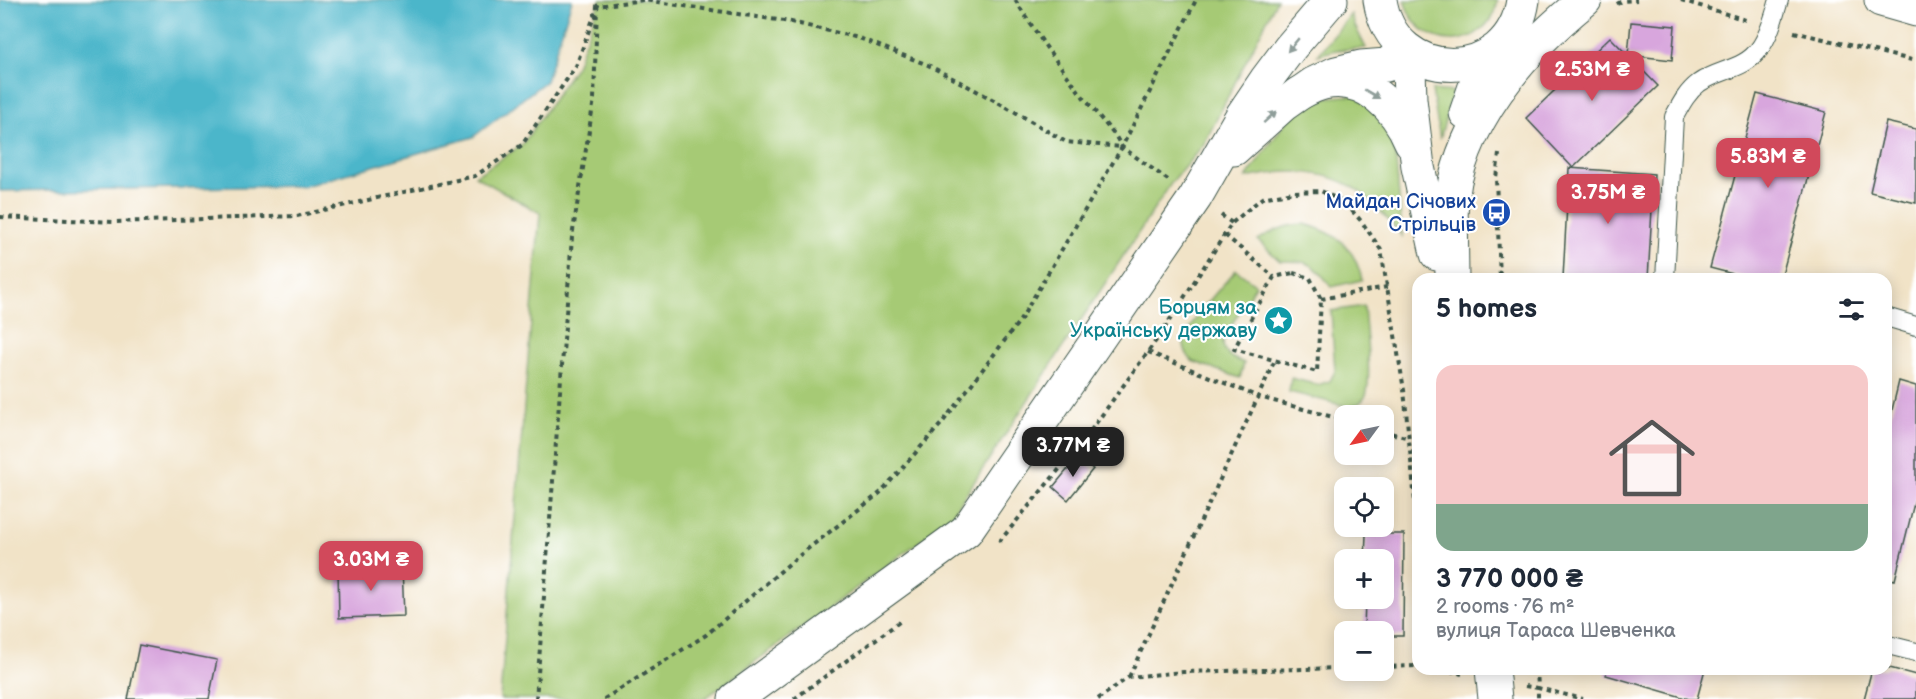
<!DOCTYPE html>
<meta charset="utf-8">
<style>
body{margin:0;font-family:"Balsamiq Sans",sans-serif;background:#f2f2f3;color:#1f2937;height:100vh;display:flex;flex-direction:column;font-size:22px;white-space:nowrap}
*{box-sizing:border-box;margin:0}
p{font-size:20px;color:#747a83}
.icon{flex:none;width:33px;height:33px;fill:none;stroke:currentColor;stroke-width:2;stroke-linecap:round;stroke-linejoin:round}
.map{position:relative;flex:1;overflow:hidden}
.sheet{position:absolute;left:1412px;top:273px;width:480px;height:402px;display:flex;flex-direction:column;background:#fff;border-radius:18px;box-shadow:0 3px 15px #0003}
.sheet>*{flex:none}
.needle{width:39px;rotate:237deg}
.buttons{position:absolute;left:1334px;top:405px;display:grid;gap:12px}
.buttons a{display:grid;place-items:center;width:60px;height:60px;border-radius:12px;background:#fff;box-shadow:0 3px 15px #0003;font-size:30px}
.price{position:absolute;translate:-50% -51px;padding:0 14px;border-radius:12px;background:#d1495b;color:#fff;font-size:20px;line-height:39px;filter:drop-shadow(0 2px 3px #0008)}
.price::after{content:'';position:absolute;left:50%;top:36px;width:18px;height:14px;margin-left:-9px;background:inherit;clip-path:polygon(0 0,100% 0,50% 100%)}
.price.current{background:#222;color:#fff}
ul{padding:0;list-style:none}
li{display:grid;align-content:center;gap:12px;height:318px;padding:0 24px}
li+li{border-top:2px solid #e0e1e3}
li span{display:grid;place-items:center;height:186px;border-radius:18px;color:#555}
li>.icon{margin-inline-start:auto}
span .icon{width:108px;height:108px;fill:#fffc;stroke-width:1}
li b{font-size:26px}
h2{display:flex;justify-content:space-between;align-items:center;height:72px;padding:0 24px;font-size:26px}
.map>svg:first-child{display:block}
.green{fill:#a6ca74;stroke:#628454;stroke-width:1.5}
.water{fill:#4cb6ca;stroke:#367a7f;stroke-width:1.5}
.building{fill:#d8a6dd}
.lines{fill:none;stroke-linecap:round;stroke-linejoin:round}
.lane-casing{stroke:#3e564a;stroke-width:20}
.secondary-casing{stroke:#3e564a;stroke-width:35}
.primary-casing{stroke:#3e564a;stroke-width:35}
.path{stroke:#3e564a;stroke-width:4;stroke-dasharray:4.5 4.5;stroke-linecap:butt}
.lane{stroke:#fff;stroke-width:18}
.secondary{stroke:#fff;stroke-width:33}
.primary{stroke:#fff;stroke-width:33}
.oneway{fill:#8f9e9a}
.labels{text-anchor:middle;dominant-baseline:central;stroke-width:4.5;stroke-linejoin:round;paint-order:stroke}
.transit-label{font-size:20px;fill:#164399;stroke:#fff;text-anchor:end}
.culture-label{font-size:20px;fill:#0d838f;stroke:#fff;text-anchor:end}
</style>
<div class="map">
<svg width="1916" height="699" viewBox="0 0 1916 699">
<rect width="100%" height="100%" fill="#fff"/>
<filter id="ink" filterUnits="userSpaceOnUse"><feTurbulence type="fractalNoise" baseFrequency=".0167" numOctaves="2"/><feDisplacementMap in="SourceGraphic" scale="12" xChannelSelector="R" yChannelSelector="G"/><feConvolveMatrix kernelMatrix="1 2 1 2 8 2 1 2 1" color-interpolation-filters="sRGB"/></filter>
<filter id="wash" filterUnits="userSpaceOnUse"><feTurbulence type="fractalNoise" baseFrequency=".008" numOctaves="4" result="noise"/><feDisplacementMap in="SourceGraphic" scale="24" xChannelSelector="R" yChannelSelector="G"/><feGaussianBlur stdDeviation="1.35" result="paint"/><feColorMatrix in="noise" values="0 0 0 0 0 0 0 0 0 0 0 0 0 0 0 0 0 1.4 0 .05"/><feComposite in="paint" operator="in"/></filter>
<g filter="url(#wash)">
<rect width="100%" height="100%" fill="#f1e3c7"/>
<g class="green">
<polygon points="600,0 1277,0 1204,144 1172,182 949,520 704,699 500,699 540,213 475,176 522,145 576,66"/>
<path d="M1404,0H1498C1487,54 1418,53 1404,0Z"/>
<polygon points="1351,14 1355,26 1366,48 1336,50 1318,55"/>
<polygon points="1432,90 1453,92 1440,139"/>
<path d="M1357,95L1394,133L1402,236C1389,221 1376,204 1360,192C1327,168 1283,169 1246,178L1290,116L1320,98Z"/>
<path d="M1304,224C1337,233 1354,245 1362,280L1331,287C1313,262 1310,261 1280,261L1258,240C1273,230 1286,225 1304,224Z"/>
<path d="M1236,270L1256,285L1224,337C1220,353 1231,358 1244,363L1240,378L1192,361C1188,356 1184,351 1184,344C1185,325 1223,285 1236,270Z"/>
<path d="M1364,306C1365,325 1373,383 1365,397C1362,403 1356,405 1350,407L1289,392L1291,378L1318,385L1330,381L1335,371L1331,311Z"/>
</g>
<polygon class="water" points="0,0 572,0 546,81 473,137 305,186 0,191"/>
<g id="blocks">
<g class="building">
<polygon points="1631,22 1675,26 1672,60 1628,55"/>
<polygon points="1610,37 1658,86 1573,168 1526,118"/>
<polygon points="1757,94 1826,112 1781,279 1752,279 1710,268"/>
<polygon points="1886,122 1916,129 1916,203 1870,192"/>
<polygon points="1569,168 1654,174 1648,279 1563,278"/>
<polygon points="1899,381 1916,386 1916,495 1895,580 1886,578 1886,435"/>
<polygon points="1078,457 1093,469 1068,500 1053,487"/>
<polygon points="1366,534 1404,534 1403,636 1383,636 1383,632 1364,632 1365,598 1383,598 1383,560 1365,560"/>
<polygon points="402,567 404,616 339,618 338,568"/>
<polygon points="139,645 217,660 209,699 128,699"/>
<polygon points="1886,667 1916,675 1916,699 1864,699 1872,669 1886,669"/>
<polygon points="1607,669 1705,669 1697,699 1689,699 1606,675"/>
</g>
</g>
</g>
<g filter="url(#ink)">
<use href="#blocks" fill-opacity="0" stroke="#3e564a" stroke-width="1.5"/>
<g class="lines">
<defs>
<g id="lane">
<path d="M1665,279L1674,117C1681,104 1687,92 1699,83C1719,69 1745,70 1760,48C1770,34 1774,16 1779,0"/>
<polyline points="1886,317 1916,326"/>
<polyline points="1888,645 1916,652"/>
</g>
<g id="secondary">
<polyline points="1234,149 1283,105 1313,84 1336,73 1361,67 1387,65 1406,49"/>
<polyline points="735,699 966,531 1195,198 1243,114 1266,80 1290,48 1331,0"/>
</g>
<g id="primary">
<path d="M1380,0C1393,86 1511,86 1523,0"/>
<polyline points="1881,0 1916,10"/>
<polyline points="1415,55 1409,68 1410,99 1418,167 1437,254"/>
<path d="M1298,94C1306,90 1315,85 1324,83C1365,74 1397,108 1411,142"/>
<polyline points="1466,113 1476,84 1491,53"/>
<polyline points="1451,196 1452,279"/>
<path d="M1450,217C1452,205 1453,193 1455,181C1473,106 1527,47 1585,0"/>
<polyline points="1492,669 1495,699"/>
</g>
</defs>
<use href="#lane" class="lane-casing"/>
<use href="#secondary" class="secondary-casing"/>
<use href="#primary" class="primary-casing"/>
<g class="path">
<polyline points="1015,0 1046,47 1084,98 1116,137 1122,147 1168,180"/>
<polyline points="1681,0 1749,21"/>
<polyline points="1617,4 1622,1 1637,0"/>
<polyline points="1794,32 1916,61"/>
<polyline points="1499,154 1496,178 1500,279"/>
<polyline points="1221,215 1232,223"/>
<polyline points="0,217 114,222 297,216 475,176 522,145 576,66 600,0"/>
<polyline points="1225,235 1274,277"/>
<polygon points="1293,273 1310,278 1321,299 1317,372 1234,349 1274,277"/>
<polyline points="1321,299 1387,287"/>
<polyline points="1148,352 1259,397 1344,420"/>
<polyline points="1383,431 1409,438"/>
<polyline points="999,542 1086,437 1160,335 1232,223 1262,198 1293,192 1321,191 1345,203 1362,222 1381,250 1404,390 1418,531"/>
<polyline points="1383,667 1418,666"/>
<polyline points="1441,669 1462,674"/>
<polyline points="1537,669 1538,688 1583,699"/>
<polyline points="1129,677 1275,360"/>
<polyline points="1525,686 1538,688 1538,699"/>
<polyline points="536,699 572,237 594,99 597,6 644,0 791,22 859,38 928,65 1005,106 1066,142 1122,147"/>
<polyline points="604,699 706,635 796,558 880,493 942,423 1021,319 1122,147 1196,0"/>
<polyline points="794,699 902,620"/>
<polyline points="1098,699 1129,677 1183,672 1344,668"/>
</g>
<use href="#lane" class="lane"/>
<use href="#secondary" class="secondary"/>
<use href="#primary" class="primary"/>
</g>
<defs><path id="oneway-solid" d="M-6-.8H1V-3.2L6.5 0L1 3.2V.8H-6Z" transform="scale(1.5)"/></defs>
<g class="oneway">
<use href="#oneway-solid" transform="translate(1293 45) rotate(130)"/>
<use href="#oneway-solid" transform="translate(1372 94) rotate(30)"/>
<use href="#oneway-solid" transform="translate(1270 117) rotate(-42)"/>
</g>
</g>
<defs>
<symbol id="bus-disc" viewBox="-11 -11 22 22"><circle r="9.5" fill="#1a4fb4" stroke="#fff"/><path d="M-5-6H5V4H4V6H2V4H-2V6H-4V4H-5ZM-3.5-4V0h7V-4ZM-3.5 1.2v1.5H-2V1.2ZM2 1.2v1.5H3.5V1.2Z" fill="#fff"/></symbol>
<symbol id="sight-disc" viewBox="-11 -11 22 22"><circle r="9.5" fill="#0f9aa8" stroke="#fff"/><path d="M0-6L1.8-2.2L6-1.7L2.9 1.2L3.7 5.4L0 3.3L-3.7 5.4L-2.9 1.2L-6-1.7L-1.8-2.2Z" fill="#fff"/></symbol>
</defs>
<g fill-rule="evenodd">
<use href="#bus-disc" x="1480" y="196" width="33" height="33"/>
<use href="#sight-disc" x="1262" y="304" width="33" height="33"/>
</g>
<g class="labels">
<g class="transit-label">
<text x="1476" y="202">Майдан Січових<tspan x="1476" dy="23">Стрільців</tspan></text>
</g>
<g class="culture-label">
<text x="1257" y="308">Борцям за<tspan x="1257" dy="23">Українську державу</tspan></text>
</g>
</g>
</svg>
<div class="buttons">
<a><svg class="needle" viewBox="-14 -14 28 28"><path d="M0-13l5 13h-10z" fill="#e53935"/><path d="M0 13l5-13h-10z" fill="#747a83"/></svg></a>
<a><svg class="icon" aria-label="locate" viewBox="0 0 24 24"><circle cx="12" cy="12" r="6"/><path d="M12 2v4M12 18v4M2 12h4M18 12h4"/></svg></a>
<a>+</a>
<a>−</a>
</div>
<b class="price" style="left:1592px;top:102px">2.53M ₴</b>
<b class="price" style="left:1768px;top:189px">5.83M ₴</b>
<b class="price" style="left:1608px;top:225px">3.75M ₴</b>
<b class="price current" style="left:1073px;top:478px">3.77M ₴</b>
<b class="price" style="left:371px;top:592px">3.03M ₴</b>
<section class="sheet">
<h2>5 homes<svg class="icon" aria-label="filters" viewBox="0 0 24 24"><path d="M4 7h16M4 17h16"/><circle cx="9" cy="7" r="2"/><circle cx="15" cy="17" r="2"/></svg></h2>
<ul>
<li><span style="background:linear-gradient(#f6c9c9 75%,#7fa58c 0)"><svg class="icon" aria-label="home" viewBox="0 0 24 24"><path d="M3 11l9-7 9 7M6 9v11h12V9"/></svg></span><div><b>3 770 000 ₴</b><p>2 rooms · 76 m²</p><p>вулиця Тараса Шевченка</p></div></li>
</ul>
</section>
</div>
